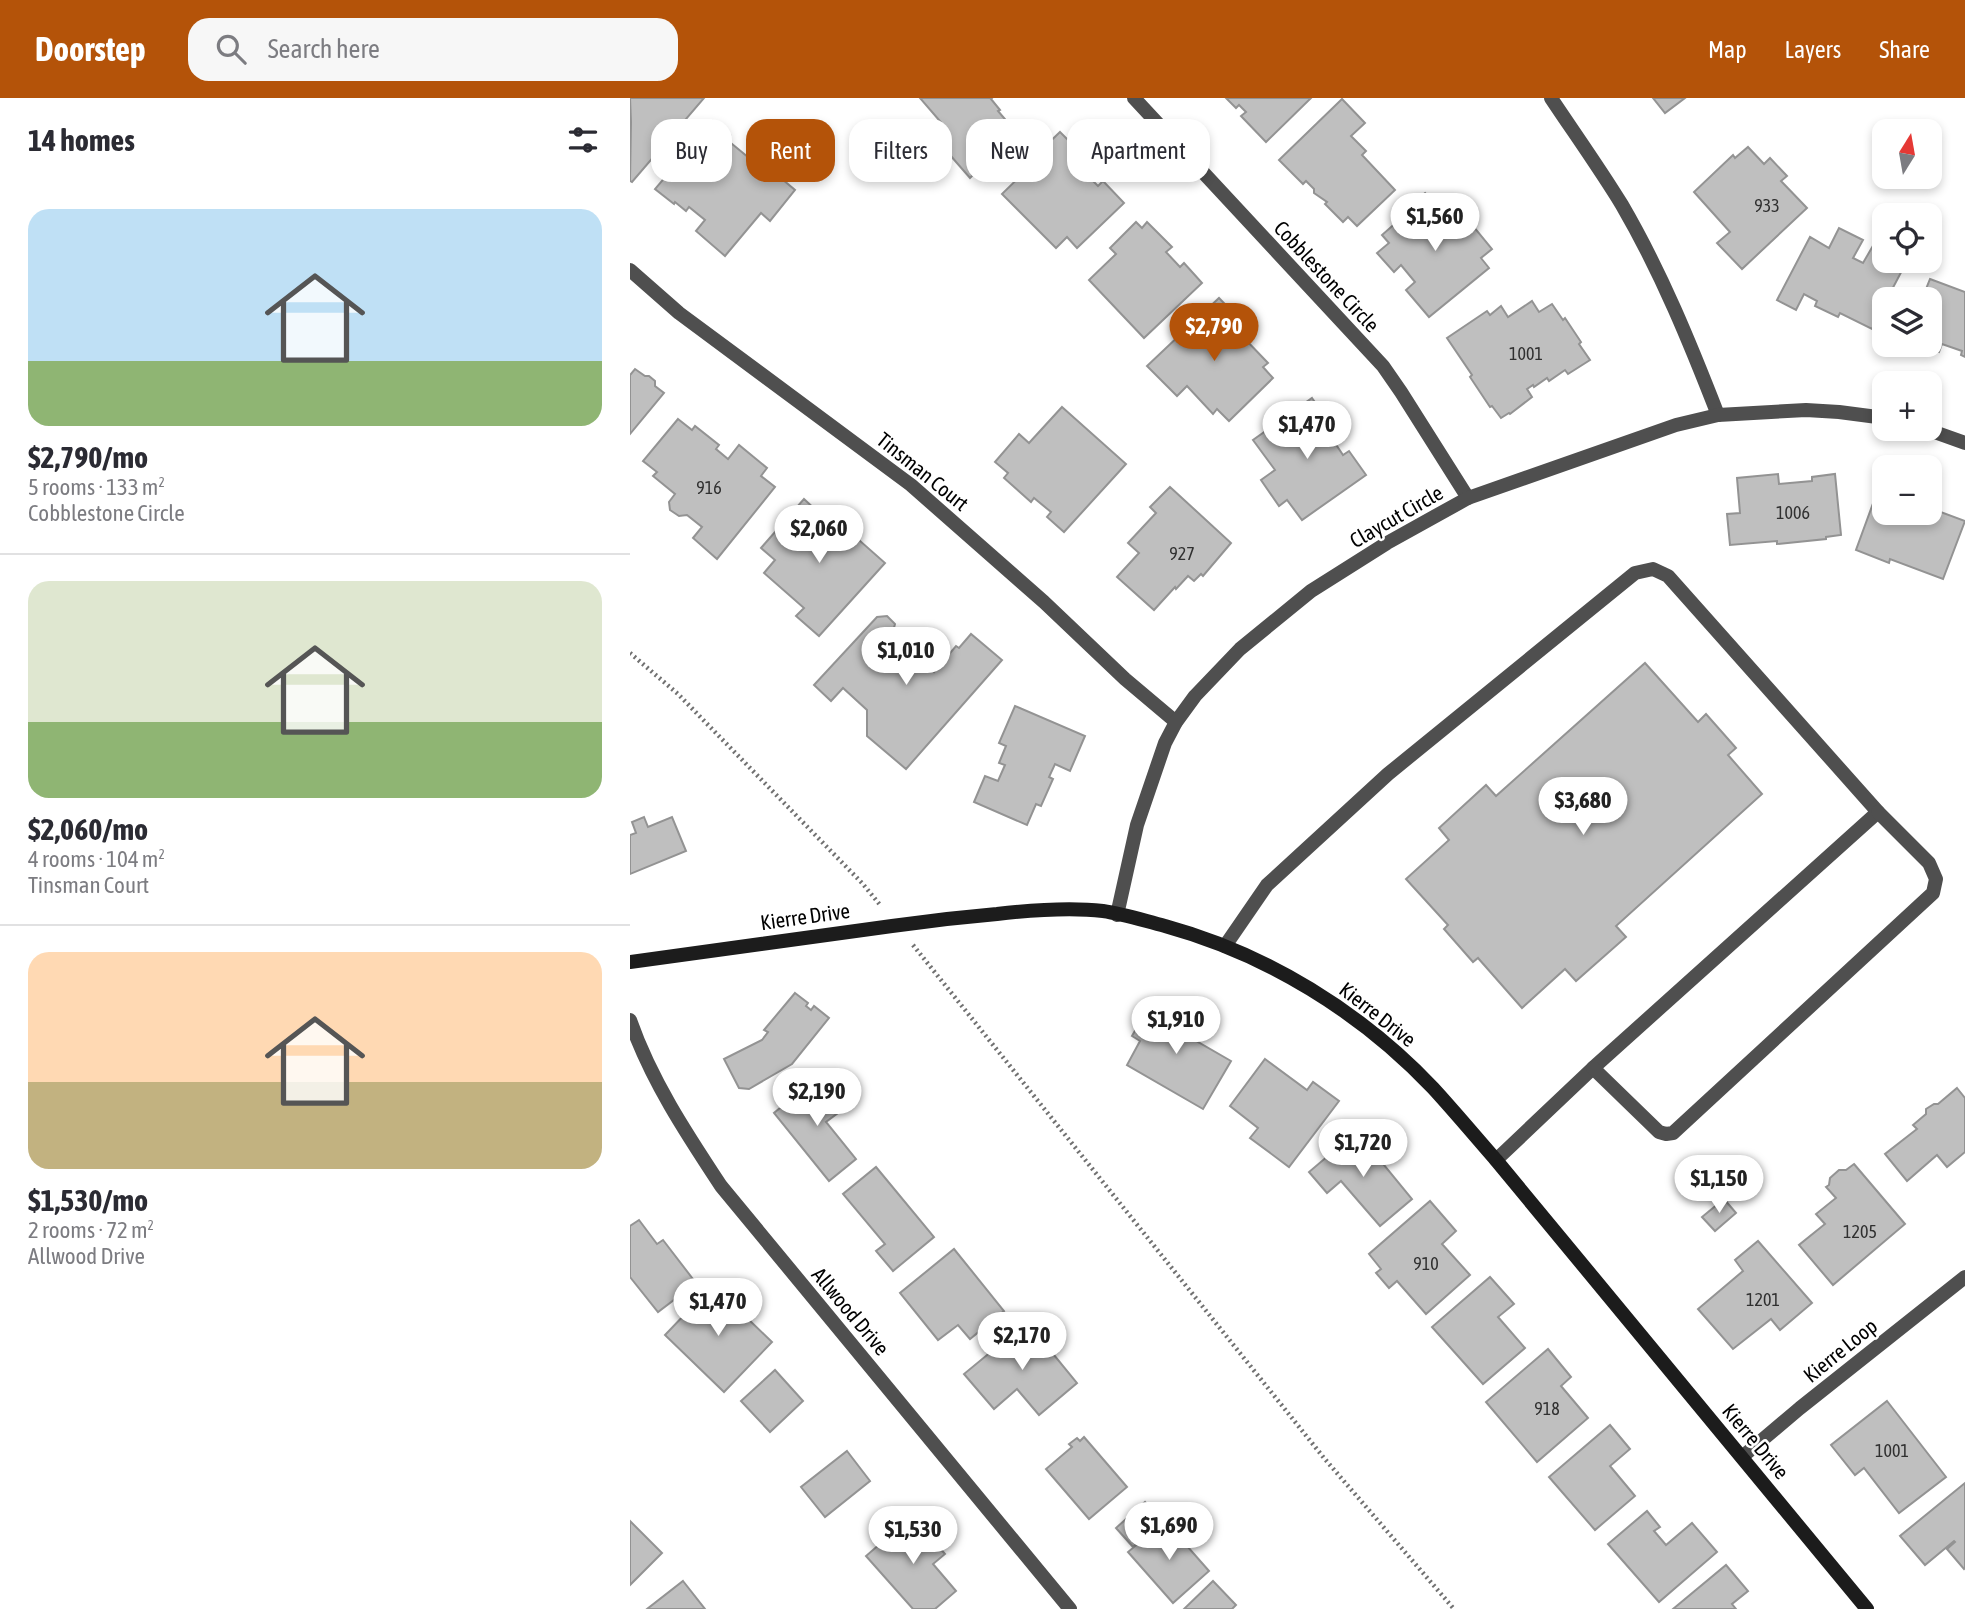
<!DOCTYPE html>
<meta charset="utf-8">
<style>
body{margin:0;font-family:"Asap Condensed",sans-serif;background:#f7f7f7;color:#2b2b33;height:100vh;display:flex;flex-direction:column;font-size:26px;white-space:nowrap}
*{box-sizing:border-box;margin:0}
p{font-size:23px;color:#7c7c81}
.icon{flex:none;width:38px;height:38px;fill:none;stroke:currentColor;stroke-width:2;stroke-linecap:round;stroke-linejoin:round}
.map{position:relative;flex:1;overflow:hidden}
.details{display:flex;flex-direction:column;background:#fff;width:630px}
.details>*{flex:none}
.top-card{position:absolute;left:21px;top:21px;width:665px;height:63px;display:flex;gap:14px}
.needle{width:46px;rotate:11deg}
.controls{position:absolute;left:1242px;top:21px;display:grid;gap:14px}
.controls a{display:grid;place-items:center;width:70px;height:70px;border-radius:14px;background:#fff;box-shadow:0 4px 10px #0003;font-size:35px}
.price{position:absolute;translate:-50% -60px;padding:0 16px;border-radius:24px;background:#fff;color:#222;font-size:23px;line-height:46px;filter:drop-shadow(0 2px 4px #0008)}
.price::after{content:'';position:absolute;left:50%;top:42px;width:21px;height:16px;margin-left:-10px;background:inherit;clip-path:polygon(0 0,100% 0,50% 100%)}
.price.on{background:#b45309;color:#fff}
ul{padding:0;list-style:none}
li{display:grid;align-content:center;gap:14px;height:371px;padding:0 28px}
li+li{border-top:2px solid #e1e1e2}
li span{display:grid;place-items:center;height:217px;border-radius:21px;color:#555}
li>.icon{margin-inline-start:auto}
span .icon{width:126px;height:126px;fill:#fffc;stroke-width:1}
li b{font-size:30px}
h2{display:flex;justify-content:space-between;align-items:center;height:84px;padding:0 28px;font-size:30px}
.pill{padding:0 24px;border-radius:21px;background:#fff;box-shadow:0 4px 10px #0003;font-size:24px;line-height:63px}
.pill.on{background:#b45309;color:#fff}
header{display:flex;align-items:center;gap:42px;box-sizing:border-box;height:98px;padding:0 35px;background:#b45309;color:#fff}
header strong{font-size:33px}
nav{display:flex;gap:38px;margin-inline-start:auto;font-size:24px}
.search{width:490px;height:63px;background:#f7f7f7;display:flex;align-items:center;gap:18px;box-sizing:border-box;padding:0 24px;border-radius:21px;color:#7c7c81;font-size:26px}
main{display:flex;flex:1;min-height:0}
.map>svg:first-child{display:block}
.building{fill:#bfbfbf;stroke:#939393;stroke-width:2}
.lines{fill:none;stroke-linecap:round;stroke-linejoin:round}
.path{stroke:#717171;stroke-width:4.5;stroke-dasharray:2 3.5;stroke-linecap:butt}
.lane{stroke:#4f4f4f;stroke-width:14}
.street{stroke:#4f4f4f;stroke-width:14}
.secondary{stroke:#1c1c1c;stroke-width:14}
.labels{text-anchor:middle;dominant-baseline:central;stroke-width:5;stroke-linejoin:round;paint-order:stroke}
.number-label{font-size:18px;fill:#303030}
.street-label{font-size:21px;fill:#000;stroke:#fff}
</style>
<header>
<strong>Doorstep</strong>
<div class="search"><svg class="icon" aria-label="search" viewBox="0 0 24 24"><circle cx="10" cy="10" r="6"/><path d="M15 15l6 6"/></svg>Search here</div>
<nav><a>Map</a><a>Layers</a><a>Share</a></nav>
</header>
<main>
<section class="details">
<h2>14 homes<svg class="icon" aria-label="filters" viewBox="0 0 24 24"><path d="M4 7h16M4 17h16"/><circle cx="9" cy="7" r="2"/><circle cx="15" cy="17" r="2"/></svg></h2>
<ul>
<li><span style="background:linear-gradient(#bfe0f5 70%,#8fb573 0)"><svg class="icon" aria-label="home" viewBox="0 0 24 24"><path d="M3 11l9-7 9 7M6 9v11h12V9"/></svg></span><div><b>$2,790/mo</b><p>5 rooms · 133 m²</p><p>Cobblestone Circle</p></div></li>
<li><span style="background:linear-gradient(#dfe7d0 65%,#8fb573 0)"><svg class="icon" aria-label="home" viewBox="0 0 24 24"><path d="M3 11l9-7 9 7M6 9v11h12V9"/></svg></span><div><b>$2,060/mo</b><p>4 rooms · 104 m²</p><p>Tinsman Court</p></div></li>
<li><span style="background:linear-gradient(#ffd9b3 60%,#c2b280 0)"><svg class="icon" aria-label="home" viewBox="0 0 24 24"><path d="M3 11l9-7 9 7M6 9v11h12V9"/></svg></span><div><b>$1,530/mo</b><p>2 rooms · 72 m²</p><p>Allwood Drive</p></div></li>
</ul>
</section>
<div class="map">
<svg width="1335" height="1511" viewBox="0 0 1335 1511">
<rect width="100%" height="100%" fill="#fff"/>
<g class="building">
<polygon points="0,0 74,0 2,84 0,83 1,24"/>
<polygon points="290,0 362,0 361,1 370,12 368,13 379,26 381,24 394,39 347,79 344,76 340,80 320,57 308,67 303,62 315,51 304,38 315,29"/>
<polygon points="596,0 681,0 636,44 611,18 616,14 609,7 606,10"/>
<polygon points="1023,0 1055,0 1035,15"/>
<polygon points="712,1 735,25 721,38 736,53 732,57 765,92 727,128 718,119 713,124 695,106 697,104 684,95 684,91 676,83 673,86 649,62"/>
<polygon points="83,23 100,37 96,41 124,64 127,60 165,92 140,123 131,115 95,158 66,133 75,122 59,109 56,113 45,104 44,106 25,91"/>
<polygon points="430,34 459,63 451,71 468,88 473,83 494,105 447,150 437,139 426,150 372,96 407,62 404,59"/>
<polygon points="1118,49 1134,66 1140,60 1157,78 1151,83 1177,110 1112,171 1087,145 1100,134 1064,94 1103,57 1105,60"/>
<polygon points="795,95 818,121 830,112 862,151 851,160 859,170 799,219 776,192 785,184 771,167 764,174 747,155 759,145 752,137 769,122 766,118"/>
<polygon points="506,124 512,130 517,124 542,149 536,154 550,169 554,165 572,185 514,240 459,182 486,156 480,150"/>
<polygon points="1255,127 1255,163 1277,163 1257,201 1255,201 1255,206 1242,231 1210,215 1208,219 1185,208 1187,203 1174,196 1166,212 1147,202 1180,139 1199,150 1209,130 1233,142 1223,160 1233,165"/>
<polygon points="1300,181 1335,194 1335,259 1331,257 1332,253 1312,246 1309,254 1290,247 1300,247 1300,201 1292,201"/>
<polygon points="589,200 617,229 605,241 608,244 613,239 638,265 633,269 643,280 599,323 587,311 583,316 557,288 547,298 517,268"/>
<polygon points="902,203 909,214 922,206 933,222 935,220 951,244 949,246 960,262 938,276 935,272 919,283 917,280 904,289 903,287 897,291 902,299 880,316 879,315 871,320 862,308 860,309 840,279 842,277 817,240 857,213 860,217 871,208 878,219"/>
<polygon points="5,271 15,278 19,278 25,283 25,288 34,295 0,336 0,277"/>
<polygon points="682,300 711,341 705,345 713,357 719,353 736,377 672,422 657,402 649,408 631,382 645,372 623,342"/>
<polygon points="432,309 496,366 434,434 417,419 421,414 404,400 401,404 374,380 378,375 365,364 389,336 399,345"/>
<polygon points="48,321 62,332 65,328 89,347 86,351 98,361 109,347 137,370 131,378 145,389 87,461 63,440 72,429 57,417 49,418 40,412 39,404 45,396 23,378 27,374 13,363"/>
<polygon points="1148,376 1149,386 1182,383 1182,379 1205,376 1211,437 1196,439 1196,441 1147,446 1147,443 1100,447 1097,416 1110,415 1107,380"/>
<polygon points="1253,378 1255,415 1300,415 1300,410 1335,423 1313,481 1260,461 1259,465 1226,452"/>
<polygon points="540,389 601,445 573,478 571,476 564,483 558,478 546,491 545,489 524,512 487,479 509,455 498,445 526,415 520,409"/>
<polygon points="174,401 188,414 189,413 202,423 204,420 218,433 215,435 226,445 229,442 255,465 189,538 166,518 174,510 134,475 145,462 131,450"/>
<polygon points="257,518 265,526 262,537 274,548 276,545 294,560 292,563 304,574 326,548 329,550 341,536 372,562 276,671 237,638 237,612 213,590 201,603 184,587 247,519"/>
<polygon points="1015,565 1068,624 1076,616 1106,650 1098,657 1132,696 986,828 996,839 946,883 935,871 892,910 848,860 843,864 814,831 818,827 776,781 819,742 809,730 856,687 866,698"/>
<polygon points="385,608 455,638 440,673 425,666 419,679 423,681 411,708 406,706 397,727 344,704 355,678 368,683 375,667 369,665 376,648 369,645"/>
<polygon points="14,719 18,729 42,719 56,753 0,776 0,737 6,735 2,724"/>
<polygon points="165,895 178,905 176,908 181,912 184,908 199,920 162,966 119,991 109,990 94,961 132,942 138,934 134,932"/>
<polygon points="522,903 569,930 563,941 601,963 573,1011 497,967 510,943 502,938"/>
<polygon points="635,961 677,992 683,984 709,1003 659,1069 620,1040 628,1030 600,1008"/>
<polygon points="195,980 200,986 195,990 212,1012 196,1024 226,1061 199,1083 144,1015 173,991 175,994 190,982 191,983"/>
<polygon points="1327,990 1335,1000 1335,1054 1317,1069 1307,1057 1277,1083 1255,1056 1287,1031 1283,1027 1296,1016 1296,1011 1304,1006 1308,1006"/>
<polygon points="725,1035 743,1057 745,1056 782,1101 750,1128 711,1083 697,1095 679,1074"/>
<polygon points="1224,1066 1275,1126 1203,1187 1169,1147 1195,1126 1186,1116 1206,1100 1196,1089 1199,1087 1200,1080 1209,1072 1216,1072"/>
<polygon points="246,1069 304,1139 263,1173 246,1153 255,1146 213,1096"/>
<polygon points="1094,1101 1106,1115 1085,1133 1072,1119"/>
<polygon points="800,1103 826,1133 812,1146 840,1177 796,1216 767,1183 759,1190 746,1175 751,1171 739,1156"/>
<polygon points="9,1122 27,1146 33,1142 66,1185 28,1214 0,1179 0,1128"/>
<polygon points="1128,1143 1182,1205 1150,1232 1141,1221 1103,1251 1068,1211 1113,1173 1105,1162"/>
<polygon points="324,1151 374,1213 340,1241 328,1227 308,1242 270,1195"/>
<polygon points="860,1179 884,1206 868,1219 895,1250 853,1286 802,1229"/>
<polygon points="83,1187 142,1244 94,1294 35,1237"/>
<polygon points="397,1224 447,1285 409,1317 387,1291 364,1311 334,1276"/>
<polygon points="918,1251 941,1279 931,1288 958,1320 907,1364 856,1304"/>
<polygon points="145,1272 173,1303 140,1334 111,1303"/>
<polygon points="1257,1303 1316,1379 1269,1415 1234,1370 1225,1377 1201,1347"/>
<polygon points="980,1327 1000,1351 980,1368 1005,1398 965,1432 919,1379"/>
<polygon points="454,1339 497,1389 459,1421 416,1371 442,1349 439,1346 447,1340 450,1343"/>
<polygon points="217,1353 240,1383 195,1419 171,1389"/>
<polygon points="1335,1385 1335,1470 1334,1471 1317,1451 1325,1444 1324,1443 1295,1467 1270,1438"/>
<polygon points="515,1404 532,1423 503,1449 486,1430"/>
<polygon points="1017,1413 1030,1429 1024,1433 1036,1447 1062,1425 1087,1454 1029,1504 978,1446"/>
<polygon points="282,1418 315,1456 303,1466 326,1493 305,1511 283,1511 236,1458"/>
<polygon points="0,1423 32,1455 0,1487"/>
<polygon points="535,1423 579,1473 543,1505 498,1454"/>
<polygon points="1096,1467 1118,1493 1102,1506 1106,1511 1043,1511"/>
<polygon points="53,1483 75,1511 17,1511"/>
<polygon points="583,1483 606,1507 602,1511 554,1511"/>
</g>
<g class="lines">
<g class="path">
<polyline points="0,555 48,596 232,785 251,808"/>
<polyline points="283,847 694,1360 824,1511"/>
</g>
<g class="lane">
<polyline points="595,848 637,787 758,676 1005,475 1023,471 1038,478 1248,714 963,970 866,1062"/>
<polyline points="963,970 1029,1034 1036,1036 1043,1035 1303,795 1306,781 1299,765 1248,714"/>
</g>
<g class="street">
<polyline points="504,0 753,268 771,294 838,400"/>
<path d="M921,0C945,36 970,71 992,107C1031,174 1060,245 1088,317"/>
<polyline points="0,172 49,215 281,387 414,504 495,581 546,624"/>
<polyline points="1296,331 1335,345"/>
<polyline points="487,817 507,727 535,645 546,624 565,598 610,551 681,493 757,445 838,400 1046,327 1088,317 1176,312 1209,314 1255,320"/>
<path d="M0,922C21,982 56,1035 91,1088L440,1511"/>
<polyline points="1112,1359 1170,1310 1335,1179"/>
</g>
<path class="secondary" d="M0,864C87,852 175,840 262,828C297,823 332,819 367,816C402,812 438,809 473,813C494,816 515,823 535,828C637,856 731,914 803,990C825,1014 845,1038 866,1062L1237,1511"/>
</g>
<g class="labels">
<g class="number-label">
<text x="1137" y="107">933</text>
<text x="896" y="255">1001</text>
<text x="79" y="389">916</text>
<text x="1163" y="414">1006</text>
<text x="552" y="455">927</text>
<text x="1230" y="1133">1205</text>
<text x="796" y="1165">910</text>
<text x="1133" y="1201">1201</text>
<text x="917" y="1310">918</text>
<text x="1262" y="1352">1001</text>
</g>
<g class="street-label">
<text transform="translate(697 178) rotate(47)">Cobblestone Circle</text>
<text transform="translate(293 373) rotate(39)">Tinsman Court</text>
<text transform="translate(766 418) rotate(-30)">Claycut Circle</text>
<text transform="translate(175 818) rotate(-8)">Kierre Drive</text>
<text transform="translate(748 916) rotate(38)">Kierre Drive</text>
<text transform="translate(221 1213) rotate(50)">Allwood Drive</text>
<text transform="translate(1210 1252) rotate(-39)">Kierre Loop</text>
<text transform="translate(1126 1343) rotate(50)">Kierre Drive</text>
</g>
</g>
</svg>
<div class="controls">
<a><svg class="needle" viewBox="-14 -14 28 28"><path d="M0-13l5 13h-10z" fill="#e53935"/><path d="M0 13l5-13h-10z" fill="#7c7c81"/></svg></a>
<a><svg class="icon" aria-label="locate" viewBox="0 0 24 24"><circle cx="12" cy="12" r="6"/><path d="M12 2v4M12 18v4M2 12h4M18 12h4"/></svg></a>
<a><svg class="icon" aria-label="layers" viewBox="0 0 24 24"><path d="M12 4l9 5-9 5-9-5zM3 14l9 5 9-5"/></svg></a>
<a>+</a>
<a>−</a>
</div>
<b class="price" style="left:805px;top:155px">$1,560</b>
<b class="price on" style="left:584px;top:265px">$2,790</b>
<b class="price" style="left:677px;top:363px">$1,470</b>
<b class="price" style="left:189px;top:467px">$2,060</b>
<b class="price" style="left:276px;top:589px">$1,010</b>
<b class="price" style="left:953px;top:739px">$3,680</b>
<b class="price" style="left:546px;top:958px">$1,910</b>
<b class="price" style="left:187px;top:1030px">$2,190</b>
<b class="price" style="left:733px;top:1081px">$1,720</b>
<b class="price" style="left:1089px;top:1117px">$1,150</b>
<b class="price" style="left:88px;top:1240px">$1,470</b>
<b class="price" style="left:392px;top:1274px">$2,170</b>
<b class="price" style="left:539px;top:1464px">$1,690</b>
<b class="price" style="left:283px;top:1468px">$1,530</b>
<div class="top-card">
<a class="pill">Buy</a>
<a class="pill on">Rent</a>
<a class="pill">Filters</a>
<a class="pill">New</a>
<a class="pill">Apartment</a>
</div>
</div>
</main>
